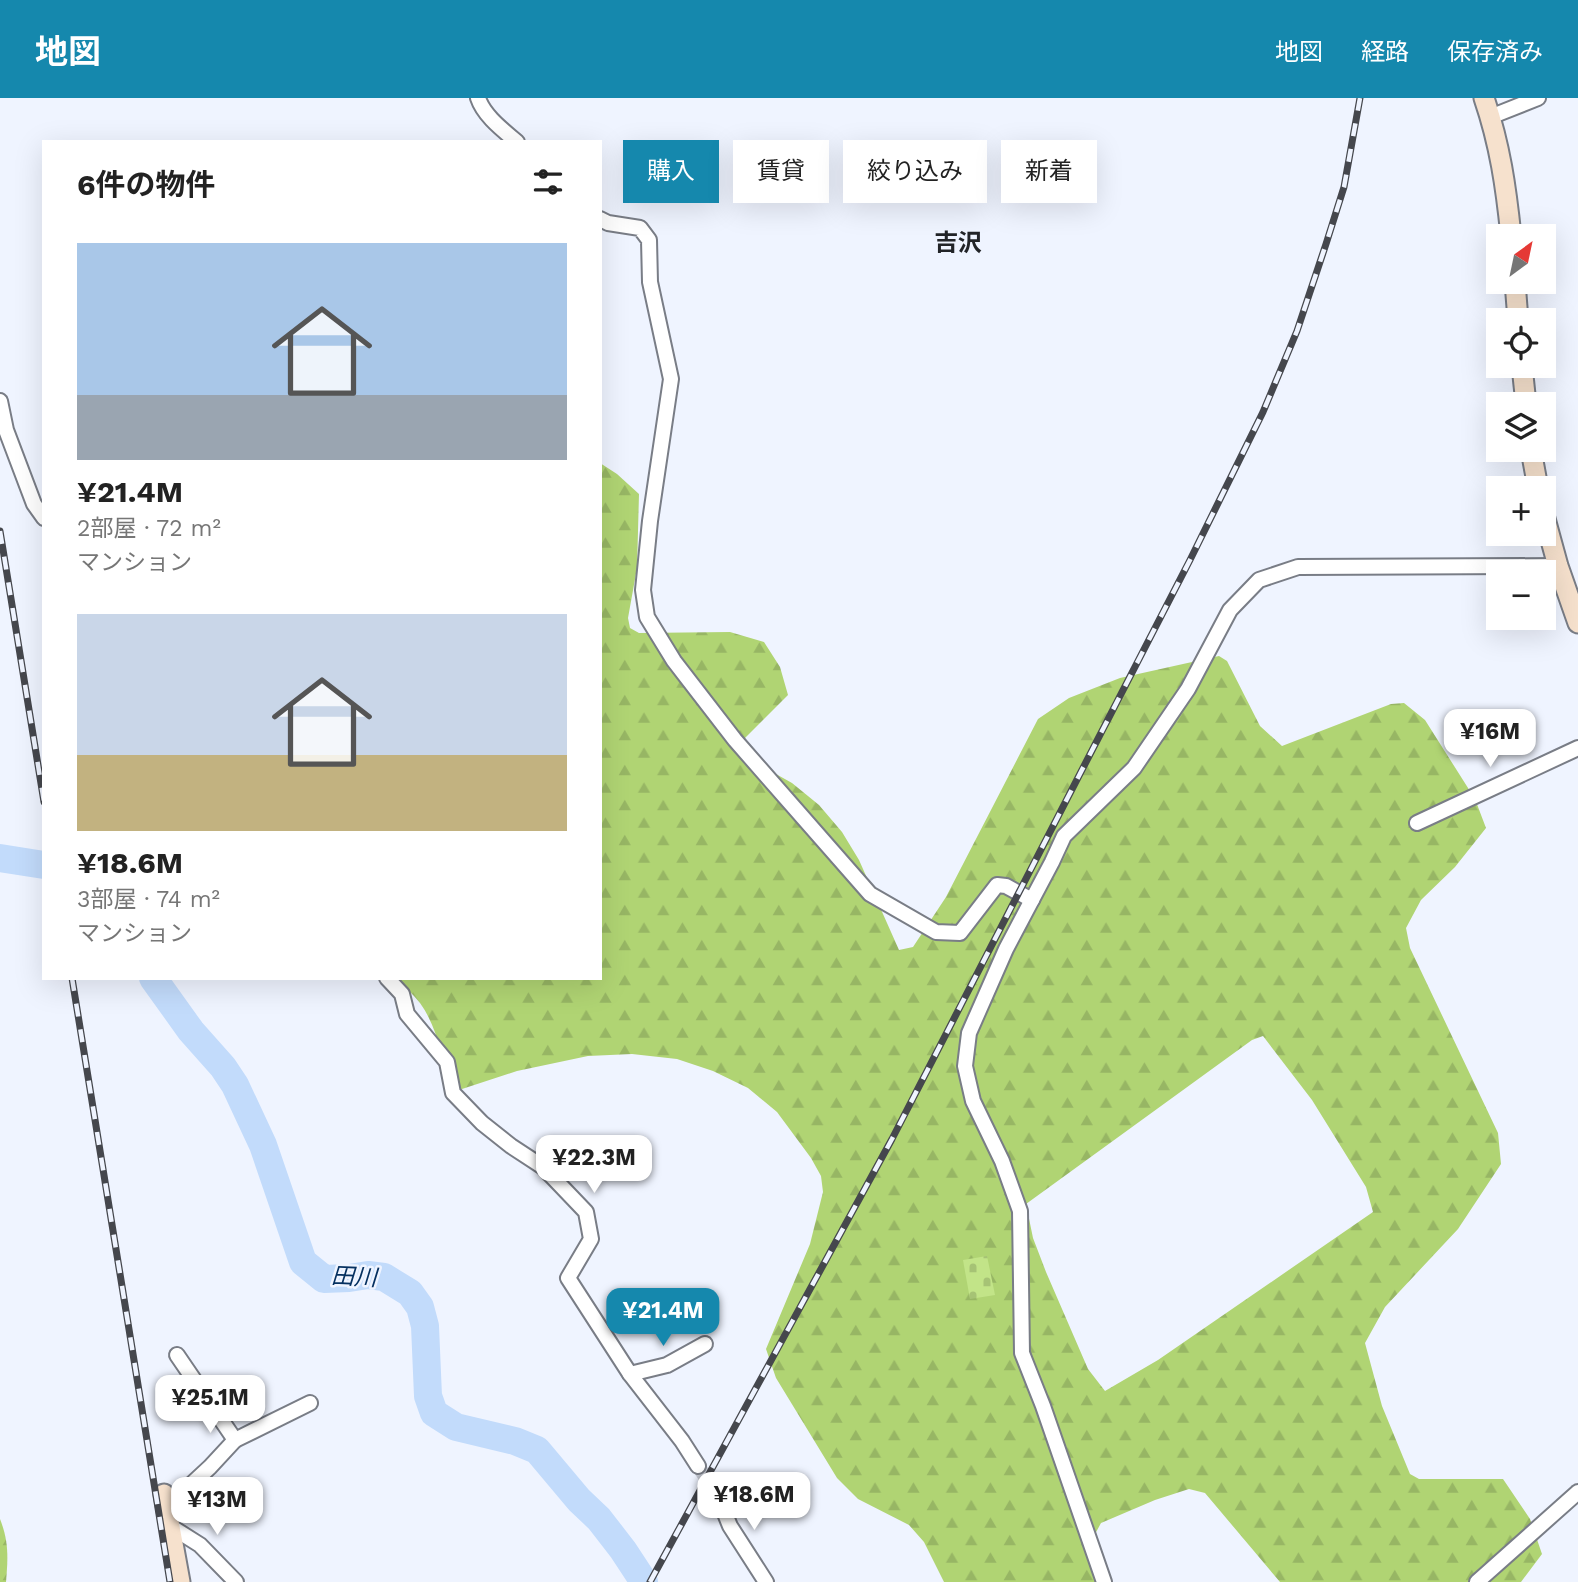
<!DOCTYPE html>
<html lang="ja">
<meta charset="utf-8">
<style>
body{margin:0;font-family:"Work Sans","Noto Sans JP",sans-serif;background:#f2f2f2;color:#222;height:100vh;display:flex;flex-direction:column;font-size:26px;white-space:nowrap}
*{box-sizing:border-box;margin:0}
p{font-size:23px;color:#767676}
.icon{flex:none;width:38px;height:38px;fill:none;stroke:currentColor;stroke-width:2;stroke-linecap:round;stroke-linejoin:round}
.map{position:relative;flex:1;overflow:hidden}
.drawer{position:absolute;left:42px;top:42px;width:560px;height:840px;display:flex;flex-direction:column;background:#fff;border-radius:0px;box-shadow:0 7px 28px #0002}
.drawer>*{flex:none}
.hud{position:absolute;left:623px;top:42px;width:665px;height:63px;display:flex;gap:14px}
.needle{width:46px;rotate:33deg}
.buttons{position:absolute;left:1486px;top:126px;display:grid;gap:14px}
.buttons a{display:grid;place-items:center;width:70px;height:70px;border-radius:0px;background:#fff;box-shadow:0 7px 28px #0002;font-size:35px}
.price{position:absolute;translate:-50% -60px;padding:0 16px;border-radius:14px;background:#fff;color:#222;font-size:23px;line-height:46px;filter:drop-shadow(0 2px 4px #0008)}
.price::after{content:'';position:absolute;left:50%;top:42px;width:21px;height:16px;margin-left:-10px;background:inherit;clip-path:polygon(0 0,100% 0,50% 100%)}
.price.active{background:#1588ad;color:#fff}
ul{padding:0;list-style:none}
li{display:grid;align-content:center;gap:14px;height:371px;padding:0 35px}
li span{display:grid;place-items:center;height:217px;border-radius:0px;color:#555}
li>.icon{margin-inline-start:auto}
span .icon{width:126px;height:126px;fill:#fffc;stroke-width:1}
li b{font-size:30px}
h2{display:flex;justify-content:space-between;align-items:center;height:84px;padding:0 35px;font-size:30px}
.tag{padding:0 24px;border-radius:0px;background:#fff;box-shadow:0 7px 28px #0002;font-size:24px;line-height:63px}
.tag.active{background:#1588ad;color:#fff}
header{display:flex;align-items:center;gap:42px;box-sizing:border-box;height:98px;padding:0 35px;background:#1588ad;color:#fff}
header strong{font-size:33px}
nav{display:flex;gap:38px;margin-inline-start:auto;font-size:24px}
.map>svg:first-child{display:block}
.forest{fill:url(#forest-firs);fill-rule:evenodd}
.cemetery{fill:url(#cemetery-stones)}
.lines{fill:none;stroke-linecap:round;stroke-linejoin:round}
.river{stroke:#c2dbfb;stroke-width:28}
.street-tunnel{stroke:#c6cad4;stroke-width:14;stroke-dasharray:14 7;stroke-linecap:butt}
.street-casing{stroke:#797d86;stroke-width:18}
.secondary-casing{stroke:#797d86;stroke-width:23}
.street{stroke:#fff;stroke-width:14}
.secondary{stroke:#f6e1cd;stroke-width:19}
.rail-casing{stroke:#45474d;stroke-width:7}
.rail{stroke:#eff4ff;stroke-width:4.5;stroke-dasharray:13;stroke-linecap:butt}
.labels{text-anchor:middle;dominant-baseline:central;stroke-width:5;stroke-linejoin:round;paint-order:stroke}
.water-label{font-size:23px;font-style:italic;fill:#053060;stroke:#eff4ff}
.quarter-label{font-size:24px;font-weight:bold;fill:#222428;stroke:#eff4ff}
</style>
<header>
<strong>地図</strong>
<nav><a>地図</a><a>経路</a><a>保存済み</a></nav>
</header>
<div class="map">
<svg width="1578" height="1484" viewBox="0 0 1578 1484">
<defs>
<pattern id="forest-firs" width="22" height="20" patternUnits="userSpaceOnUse" patternTransform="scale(1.75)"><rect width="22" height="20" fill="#b0d473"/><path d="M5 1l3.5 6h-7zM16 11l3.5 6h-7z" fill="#97b664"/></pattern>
<pattern id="cemetery-stones" width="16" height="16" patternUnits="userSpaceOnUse" patternTransform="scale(1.75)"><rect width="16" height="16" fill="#c2e488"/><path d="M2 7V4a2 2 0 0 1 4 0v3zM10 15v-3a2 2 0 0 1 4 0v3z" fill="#a6c375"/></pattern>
</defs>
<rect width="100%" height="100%" fill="#eff4ff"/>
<g class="forest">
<path d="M600,365L617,376L639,396L637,470L628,520L630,530L639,535L730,534L764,544L780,569L788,597L737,648L738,655L792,685L819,707L842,734L859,762L899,852L913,849L946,799L1038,621L1069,600L1120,580L1219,558L1227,563L1260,628L1282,648L1391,606L1404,605L1425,622L1475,701L1486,730L1455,769L1421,802L1406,830L1410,850L1498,1035L1501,1066L1458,1131L1385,1209L1365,1245L1382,1308L1410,1376L1419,1381H1503L1530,1421L1542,1456L1521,1484H1280L1205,1395L1189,1391L1155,1402L1101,1425L1094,1438L1107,1484H944L924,1444L909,1427L858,1401L837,1380L776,1280L766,1251L810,1146L823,1094L821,1078L811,1060L777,1014L748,990L713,973L677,961L632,956L588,958L517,973L462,991L448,990C442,960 438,930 420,905C413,896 404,888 397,880H600ZM1263,938L1312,1002L1366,1089L1373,1114L1158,1262L1105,1293L1088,1271L1046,1174L1033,1140L1026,1106L1252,942Z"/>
<path d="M0,1421C9,1444 8,1460 6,1484H0Z"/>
</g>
<polygon class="cemetery" points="987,1158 995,1197 970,1201 963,1162"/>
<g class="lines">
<g class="river">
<polyline points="0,760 44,767"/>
<polyline points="153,880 191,933 223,969 235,987 263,1047 303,1164 324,1181 349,1180 368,1177 384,1179 410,1195 420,1209 425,1228 428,1298 434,1315 456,1329 515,1343 537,1352 579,1402 599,1421 623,1452 644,1484"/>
</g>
<polyline class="street-tunnel" points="698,1368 718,1398"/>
<defs>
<g id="street">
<path d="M478,0C484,18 503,32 517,44"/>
<polyline points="1490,19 1538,0"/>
<polyline points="600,121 608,125 640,130 649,142 650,184 671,281 650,423 643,492 647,519 674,563 735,642 870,796 936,834 960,835 997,787 1006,788 1032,802"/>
<polyline points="0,303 6,332 34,406 44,420"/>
<polyline points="1417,725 1578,650"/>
<polyline points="387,880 402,896 407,916 447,964 453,995 482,1025 511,1048 543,1069 586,1114 591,1141 568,1180 630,1276 682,1343 698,1368"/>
<polyline points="630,1276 667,1267 705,1246"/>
<polyline points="235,1342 310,1305"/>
<polyline points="718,1398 730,1428 766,1484"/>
<polyline points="167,1409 210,1369 235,1342 177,1257"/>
<polyline points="170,1428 200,1447 236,1484"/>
<polyline points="1104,1484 1043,1308 1022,1255 1020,1113 1002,1063 973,1003 965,968 969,935 1006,851 1052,764 1064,738 1134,670 1188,591 1230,512 1259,482 1298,469 1558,468"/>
<polyline points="1477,1484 1578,1394"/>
</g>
<g id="secondary">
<path d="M1484,0C1500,47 1506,89 1511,138"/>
<polyline points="1515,184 1518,222"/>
<polyline points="1522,268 1526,306"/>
<polyline points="1531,352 1538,390"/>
<polyline points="1544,417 1558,468 1578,525"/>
<polyline points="164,1396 180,1484"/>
</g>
</defs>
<use href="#street" class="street-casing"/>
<use href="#secondary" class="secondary-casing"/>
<use href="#street" class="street"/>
<use href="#secondary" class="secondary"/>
<defs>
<g id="rail">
<polyline points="0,433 44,704"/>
<polyline points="72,880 170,1484"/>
<polyline points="650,1484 892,1041 1190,462 1263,314 1297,233 1326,146 1344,89 1360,0"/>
</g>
</defs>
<use href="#rail" class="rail-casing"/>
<use href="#rail" class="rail"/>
</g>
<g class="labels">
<g class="water-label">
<text transform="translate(354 1179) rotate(3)">田川</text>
</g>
<g class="quarter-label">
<text x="958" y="145">吉沢</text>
</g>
</g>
</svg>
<div class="buttons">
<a><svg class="needle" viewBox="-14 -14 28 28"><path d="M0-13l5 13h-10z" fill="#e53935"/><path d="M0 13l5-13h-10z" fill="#767676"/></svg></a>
<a><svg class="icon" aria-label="locate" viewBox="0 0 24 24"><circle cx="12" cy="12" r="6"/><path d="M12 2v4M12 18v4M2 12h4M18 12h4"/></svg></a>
<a><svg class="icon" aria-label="layers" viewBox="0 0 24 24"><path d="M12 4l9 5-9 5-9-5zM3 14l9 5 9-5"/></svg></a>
<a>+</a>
<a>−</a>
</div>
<b class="price" style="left:1490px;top:671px">¥16M</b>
<b class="price" style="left:594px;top:1097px">¥22.3M</b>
<b class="price active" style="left:663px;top:1250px">¥21.4M</b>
<b class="price" style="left:210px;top:1337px">¥25.1M</b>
<b class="price" style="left:754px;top:1434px">¥18.6M</b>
<b class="price" style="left:217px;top:1439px">¥13M</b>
<div class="hud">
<a class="tag active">購入</a>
<a class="tag">賃貸</a>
<a class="tag">絞り込み</a>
<a class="tag">新着</a>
</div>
<section class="drawer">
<h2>6件の物件<svg class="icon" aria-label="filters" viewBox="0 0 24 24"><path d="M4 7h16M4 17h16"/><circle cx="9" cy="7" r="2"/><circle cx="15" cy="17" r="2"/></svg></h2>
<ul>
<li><span style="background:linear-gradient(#a9c7e8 70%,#9aa5b1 0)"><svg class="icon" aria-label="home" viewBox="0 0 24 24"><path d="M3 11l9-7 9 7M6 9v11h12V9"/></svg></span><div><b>¥21.4M</b><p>2部屋 · 72 m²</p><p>マンション</p></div></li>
<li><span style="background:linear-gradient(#c9d6e8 65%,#c2b280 0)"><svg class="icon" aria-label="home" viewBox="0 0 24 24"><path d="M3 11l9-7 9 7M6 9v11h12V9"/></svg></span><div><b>¥18.6M</b><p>3部屋 · 74 m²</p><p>マンション</p></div></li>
</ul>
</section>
</div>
